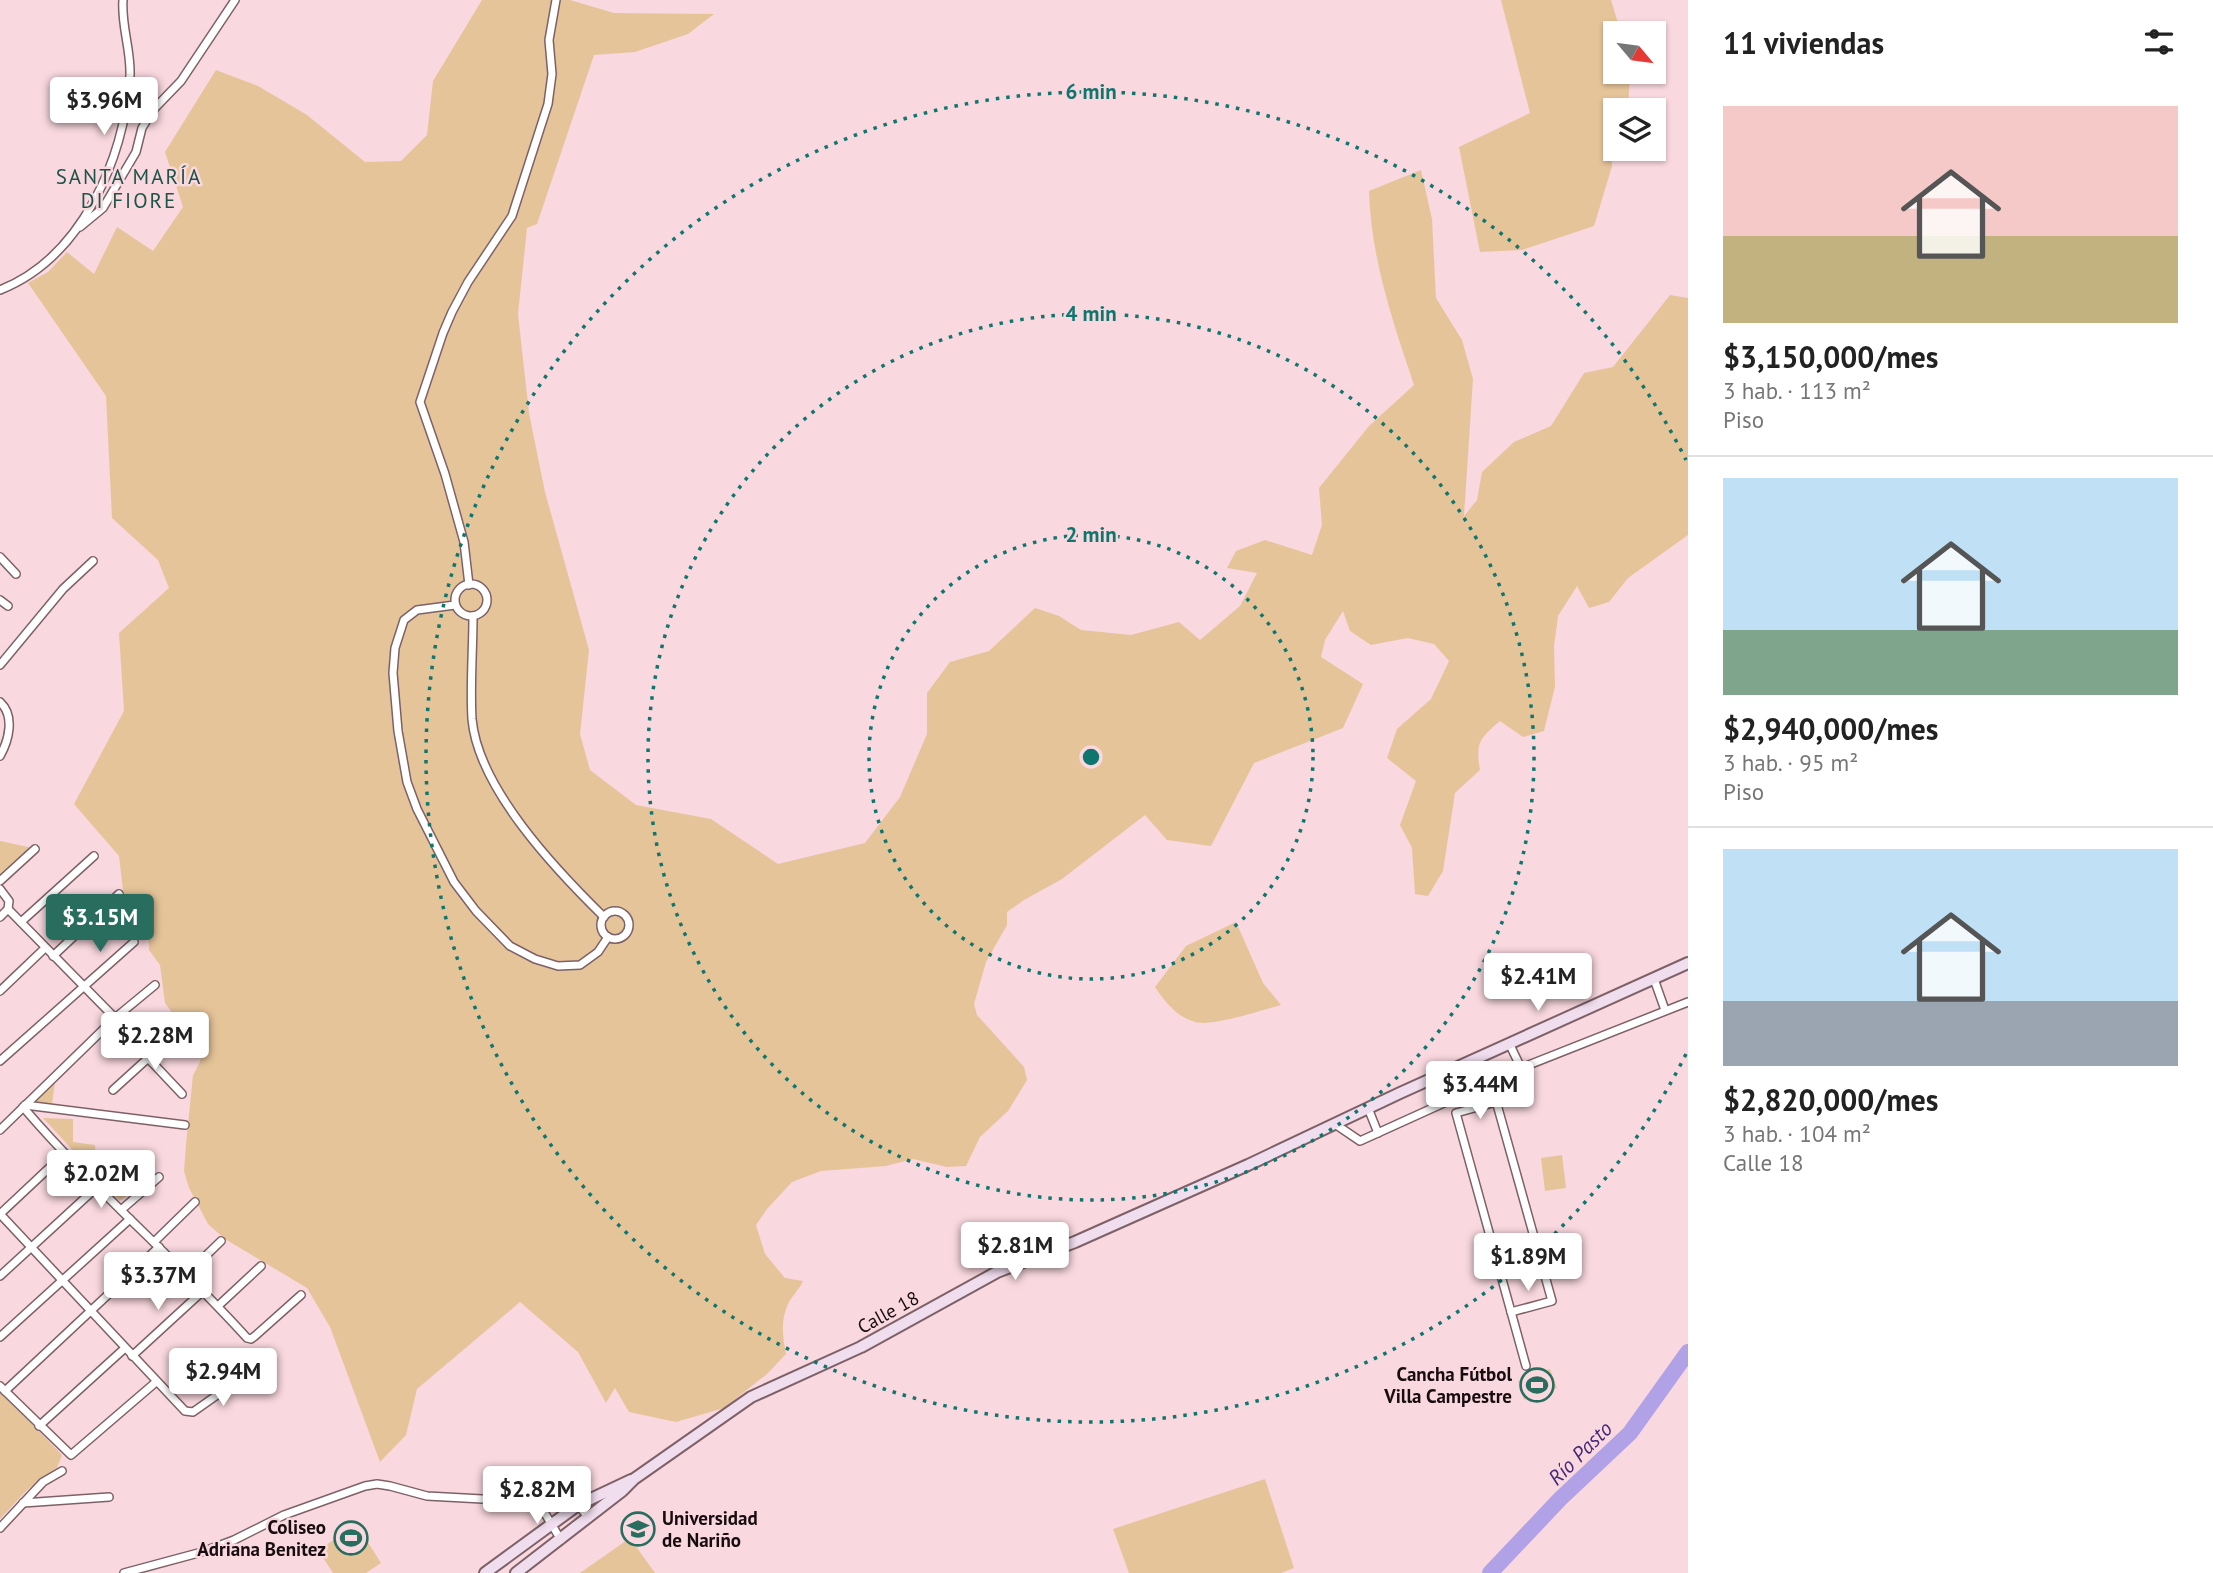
<!DOCTYPE html>
<html lang="es">
<meta charset="utf-8">
<style>
body{margin:0;font-family:"PT Sans",sans-serif;background:#f6f6f6;color:#222;height:100vh;display:flex;flex-direction:column;font-size:26px;white-space:nowrap}
*{box-sizing:border-box;margin:0}
p{font-size:23px;color:#767676}
.icon{flex:none;width:38px;height:38px;fill:none;stroke:currentColor;stroke-width:2;stroke-linecap:round;stroke-linejoin:round}
.map{position:relative;flex:1;overflow:hidden}
.sheet{display:flex;flex-direction:column;background:#fff;width:525px}
.sheet>*{flex:none}
.needle{width:46px;rotate:119deg}
.controls{position:absolute;left:1603px;top:21px;display:grid;gap:14px}
.controls a{display:grid;place-items:center;width:63px;height:63px;border-radius:0px;background:#fff;box-shadow:0 2px 5px #0004;font-size:35px}
.price{position:absolute;translate:-50% -60px;padding:0 16px;border-radius:7px;background:#fff;color:#222;font-size:23px;line-height:46px;filter:drop-shadow(0 2px 4px #0008)}
.price::after{content:'';position:absolute;left:50%;top:42px;width:21px;height:16px;margin-left:-10px;background:inherit;clip-path:polygon(0 0,100% 0,50% 100%)}
.price.selected{background:#296d5f;color:#fff}
ul{padding:0;list-style:none}
li{display:grid;align-content:center;gap:14px;height:371px;padding:0 35px}
li+li{border-top:2px solid #e0e0e0}
li span{display:grid;place-items:center;height:217px;border-radius:0px;color:#555}
li>.icon{margin-inline-start:auto}
span .icon{width:126px;height:126px;fill:#fffc;stroke-width:1}
li b{font-size:30px}
h2{display:flex;justify-content:space-between;align-items:center;height:84px;padding:0 35px;font-size:30px}
main{display:flex;flex:1;min-height:0}
.map>svg:first-child{display:block}
.green{fill:#e6c49a}
.lines{fill:none;stroke-linecap:round;stroke-linejoin:round}
.river{stroke:#b1a1e7;stroke-width:16}
.minor-casing{stroke:#7d6167;stroke-width:10}
.secondary-casing{stroke:#7d6167;stroke-width:14}
.minor{stroke:#fff;stroke-width:7}
.secondary{stroke:#f0ddee;stroke-width:10}
.ring{fill:none;stroke:#0f766e;stroke-width:3.5;stroke-dasharray:3.5 7}
.labels{text-anchor:middle;dominant-baseline:central;stroke-width:5;stroke-linejoin:round;paint-order:stroke}
.street-label{font-size:19px;fill:#170c0f;stroke:#f9d8df}
.poi-label{font-size:19px;font-weight:bold;fill:#170c0f;stroke:#f9d8df;text-anchor:end}
.neighbourhood-label{font-size:21px;letter-spacing:2px;fill:#1e5448;stroke:#f9d8df}
.water-label{font-size:21px;font-style:italic;fill:#452979;stroke:#f9d8df}
.centre{fill:#0f766e;stroke:#f9d8df;stroke-width:3.5}
.ring-label{font-size:21px;text-anchor:middle;font-weight:bold;fill:#0f766e;stroke:#f9d8df;stroke-width:5;stroke-linejoin:round;paint-order:stroke}
</style>
<main>
<div class="map">
<svg width="1688" height="1573" viewBox="0 0 1688 1573">
<rect width="100%" height="100%" fill="#f9d8df"/>
<g class="green">
<path d="M482,0H570L614,13L714,14L688,34L635,52L594,55L537,224L527,228L518,314L529,413L545,492L589,650L580,734L590,770L636,805L711,819L778,864L865,843L900,797L927,734V693L950,662L989,651L1035,608L1059,616L1081,630L1131,635L1179,622L1200,640L1240,606L1257,573L1227,568L1236,551L1265,540L1312,555L1322,525L1319,488L1369,426L1414,385C1393,322 1371,259 1369,191L1421,170L1432,219L1436,298L1462,340L1473,379L1464,516L1477,500L1482,472L1514,442L1551,426L1584,373L1613,367L1670,295L1688,298V535L1628,578L1609,602L1589,608L1577,586L1558,616L1554,646L1555,687L1544,731L1523,737L1500,721C1480,738 1475,743 1480,770L1455,793L1443,871L1428,896L1415,894L1412,848L1400,825L1416,781L1387,758L1397,729L1431,699L1449,661L1434,644L1408,638L1371,645L1350,631L1343,611L1325,640L1321,657L1363,684L1343,728L1254,763L1211,846L1167,840L1145,815L1062,879L1024,900L1007,912V925L986,962L974,1004L977,1015L1024,1067L1027,1080L1008,1111L980,1137L966,1166L947,1167L913,1159L886,1166L821,1171L792,1182L767,1209L756,1225L765,1254L785,1278L803,1281C799,1290 792,1296 788,1304C780,1322 783,1337 786,1354L767,1374L724,1408L676,1422L629,1412L615,1388L606,1403L578,1352L520,1302L417,1389L406,1435L380,1462L330,1327L307,1288L225,1239L208,1224L189,1188L184,1171L186,1145L193,1075L200,1062L203,1047L182,1026L165,1003L160,965L149,950L148,932L126,916L119,856L74,804L124,711L119,633L169,588L158,560L112,518L106,396L28,283L48,272L67,252L94,274L117,227L153,251L183,207L165,152L216,70L258,86L307,115L365,162L401,161L427,135L433,81Z"/>
<polygon points="1501,0 1611,0 1621,33 1615,33 1615,72 1630,72 1628,110 1615,110 1615,139 1612,139 1612,166 1594,226 1522,250 1480,252 1459,147 1530,113"/>
<polygon points="1654,114 1665,114 1663,151 1654,149"/>
<polygon points="0,841 33,848 0,879"/>
<path d="M1236,922L1263,983L1281,1005C1262,1010 1212,1027 1195,1022C1177,1017 1165,1002 1155,987L1186,946Z"/>
<polygon points="55,1082 52,1104 31,1104"/>
<polygon points="43,1118 73,1119 73,1142 95,1145 96,1163 152,1174 120,1201"/>
<polygon points="1562,1155 1566,1188 1545,1191 1541,1158"/>
<polygon points="1550,1369 1557,1388 1524,1400 1518,1381"/>
<polygon points="0,1391 62,1455 57,1468 27,1490 0,1519"/>
<polygon points="1265,1479 1294,1568 1281,1573 1129,1573 1113,1529"/>
<polygon points="357,1525 381,1563 366,1573 333,1573 318,1550"/>
<polygon points="630,1538 655,1573 580,1573"/>
</g>
<g class="lines">
<polyline class="river" points="1490,1573 1560,1499 1630,1433 1688,1352"/>
<defs>
<g id="minor">
<polyline points="80,227 103,208 136,152 142,128 153,110 181,81 235,0"/>
<path d="M0,290C83,257 124,158 130,75C131,50 121,25 123,0"/>
<polyline points="0,557 16,574"/>
<circle cx="471" cy="600" r="16"/>
<polyline points="469,585 464,542 445,474 420,402 443,333 452,312 468,282 512,216 548,104 552,74 549,40 556,0"/>
<polyline points="0,600 8,606"/>
<polyline points="455,605 417,610 404,620 395,648 393,673 398,731 407,782 417,809 454,882 476,911 510,946 535,959 558,966 580,965 598,952 608,937"/>
<path d="M473,616C473,650 470,685 472,719C478,788 556,870 604,917"/>
<polyline points="0,665 63,589 93,561"/>
<path d="M0,702C15,716 9,740 0,756"/>
<polyline points="0,881 35,849"/>
<polyline points="0,889 9,901 8,909 0,917"/>
<polyline points="8,909 115,1018 148,1058 182,1094"/>
<circle cx="615" cy="925" r="14"/>
<polyline points="21,922 94,856"/>
<polyline points="53,956 119,894"/>
<polyline points="1654,979 1665,1010"/>
<polyline points="0,991 45,948"/>
<polyline points="1509,1043 1521,1068"/>
<polyline points="0,1061 134,942"/>
<polyline points="1491,1083 1552,1301 1511,1312"/>
<polyline points="113,1090 179,1030"/>
<polyline points="1496,1102 1456,1113 1526,1366"/>
<polyline points="25,1105 185,1125"/>
<path d="M23,1107C93,1189 175,1258 247,1338L251,1339L255,1336L301,1295"/>
<polyline points="1368,1108 1378,1133"/>
<polyline points="1335,1124 1360,1141 1521,1068 1688,1002"/>
<polyline points="0,1130 115,1018 155,985"/>
<polyline points="64,1154 0,1214 185,1411 193,1412 237,1381"/>
<polyline points="121,1210 159,1177"/>
<polyline points="154,1242 195,1202"/>
<polyline points="187,1274 221,1241"/>
<polyline points="0,1276 97,1187"/>
<polyline points="218,1306 261,1266"/>
<polyline points="0,1337 130,1219"/>
<polyline points="132,1356 204,1290"/>
<polyline points="0,1386 71,1455 156,1382"/>
<polyline points="5,1391 159,1247"/>
<polyline points="39,1426 125,1348"/>
<polyline points="535,1497 561,1540"/>
<polyline points="23,1503 109,1497"/>
<polyline points="0,1528 43,1482 62,1471"/>
<polyline points="124,1573 202,1552 234,1540 284,1515 365,1486 377,1484 390,1486 427,1496 518,1501 535,1497 558,1498 578,1505 589,1518"/>
</g>
<g id="secondary">
<polyline points="485,1573 578,1505 631,1480"/>
<polyline points="516,1573 622,1491 634,1479 751,1397 861,1347 997,1272 1075,1242 1248,1165 1400,1093 1688,963"/>
</g>
</defs>
<use href="#minor" class="minor-casing"/>
<use href="#secondary" class="secondary-casing"/>
<use href="#minor" class="minor"/>
<use href="#secondary" class="secondary"/>
</g>
<g class="ring">
<circle cx="1091" cy="757" r="222"/>
<circle cx="1091" cy="757" r="443"/>
<path d="M1686 1054A665 665 0 1 1 1686 460"/>
</g>
<defs>
<symbol id="stadium-ring" viewBox="-11 -11 22 22"><circle r="9.5" fill="#f9d8df" stroke="#296d5f" stroke-width="1.5"/><path d="M0-5a6.5 5 0 1 0 0 10a6.5 5 0 1 0 0-10ZM-3.5-1.8h7v3.6h-7Z" fill="#296d5f"/></symbol>
<symbol id="university-ring" viewBox="-11 -11 22 22"><circle r="9.5" fill="#f9d8df" stroke="#296d5f" stroke-width="1.5"/><path d="M0-5L7-2L0 1L-7-2ZM-4 1L0 2.5L4 1V4Q0 6-4 4Z" fill="#296d5f"/></symbol>
</defs>
<g fill-rule="evenodd">
<use href="#stadium-ring" x="1518" y="1366" width="38" height="38"/>
<use href="#university-ring" x="619" y="1510" width="38" height="38"/>
<use href="#stadium-ring" x="332" y="1519" width="38" height="38"/>
</g>
<g class="labels">
<g class="street-label">
<text transform="translate(888 1312) rotate(-29)">Calle 18</text>
</g>
<g class="poi-label">
<text x="1512" y="1374">Cancha Fútbol<tspan x="1512" dy="22">Villa Campestre</tspan></text>
<text x="662" y="1518" text-anchor="start">Universidad<tspan x="662" dy="22">de Nariño</tspan></text>
<text x="326" y="1527">Coliseo<tspan x="326" dy="22">Adriana Benitez</tspan></text>
</g>
<g class="neighbourhood-label">
<text x="129" y="176">SANTA MARÍA<tspan x="129" dy="24">DI FIORE</tspan></text>
</g>
<g class="water-label">
<text transform="translate(1580 1453) rotate(-45)">Río Pasto</text>
</g>
</g>
<circle cx="1091" cy="757" r="10" class="centre"/>
<g class="ring-label">
<text x="1091" y="99">6 min</text>
<text x="1091" y="321">4 min</text>
<text x="1091" y="542">2 min</text>
</g>
</svg>
<div class="controls">
<a><svg class="needle" viewBox="-14 -14 28 28"><path d="M0-13l5 13h-10z" fill="#e53935"/><path d="M0 13l5-13h-10z" fill="#767676"/></svg></a>
<a><svg class="icon" aria-label="layers" viewBox="0 0 24 24"><path d="M12 4l9 5-9 5-9-5zM3 14l9 5 9-5"/></svg></a>
</div>
<b class="price" style="left:104px;top:137px">$3.96M</b>
<b class="price selected" style="left:100px;top:954px">$3.15M</b>
<b class="price" style="left:1538px;top:1013px">$2.41M</b>
<b class="price" style="left:155px;top:1072px">$2.28M</b>
<b class="price" style="left:1480px;top:1121px">$3.44M</b>
<b class="price" style="left:101px;top:1210px">$2.02M</b>
<b class="price" style="left:1015px;top:1282px">$2.81M</b>
<b class="price" style="left:1528px;top:1293px">$1.89M</b>
<b class="price" style="left:158px;top:1312px">$3.37M</b>
<b class="price" style="left:223px;top:1408px">$2.94M</b>
<b class="price" style="left:537px;top:1526px">$2.82M</b>
</div>
<section class="sheet">
<h2>11 viviendas<svg class="icon" aria-label="filters" viewBox="0 0 24 24"><path d="M4 7h16M4 17h16"/><circle cx="9" cy="7" r="2"/><circle cx="15" cy="17" r="2"/></svg></h2>
<ul>
<li><span style="background:linear-gradient(#f6c9c9 60%,#c2b280 0)"><svg class="icon" aria-label="home" viewBox="0 0 24 24"><path d="M3 11l9-7 9 7M6 9v11h12V9"/></svg></span><div><b>$3,150,000/mes</b><p>3 hab. · 113 m²</p><p>Piso</p></div></li>
<li><span style="background:linear-gradient(#bfe0f5 70%,#7fa58c 0)"><svg class="icon" aria-label="home" viewBox="0 0 24 24"><path d="M3 11l9-7 9 7M6 9v11h12V9"/></svg></span><div><b>$2,940,000/mes</b><p>3 hab. · 95 m²</p><p>Piso</p></div></li>
<li><span style="background:linear-gradient(#bfe0f5 70%,#9aa5b1 0)"><svg class="icon" aria-label="home" viewBox="0 0 24 24"><path d="M3 11l9-7 9 7M6 9v11h12V9"/></svg></span><div><b>$2,820,000/mes</b><p>3 hab. · 104 m²</p><p>Calle 18</p></div></li>
</ul>
</section>
</main>
